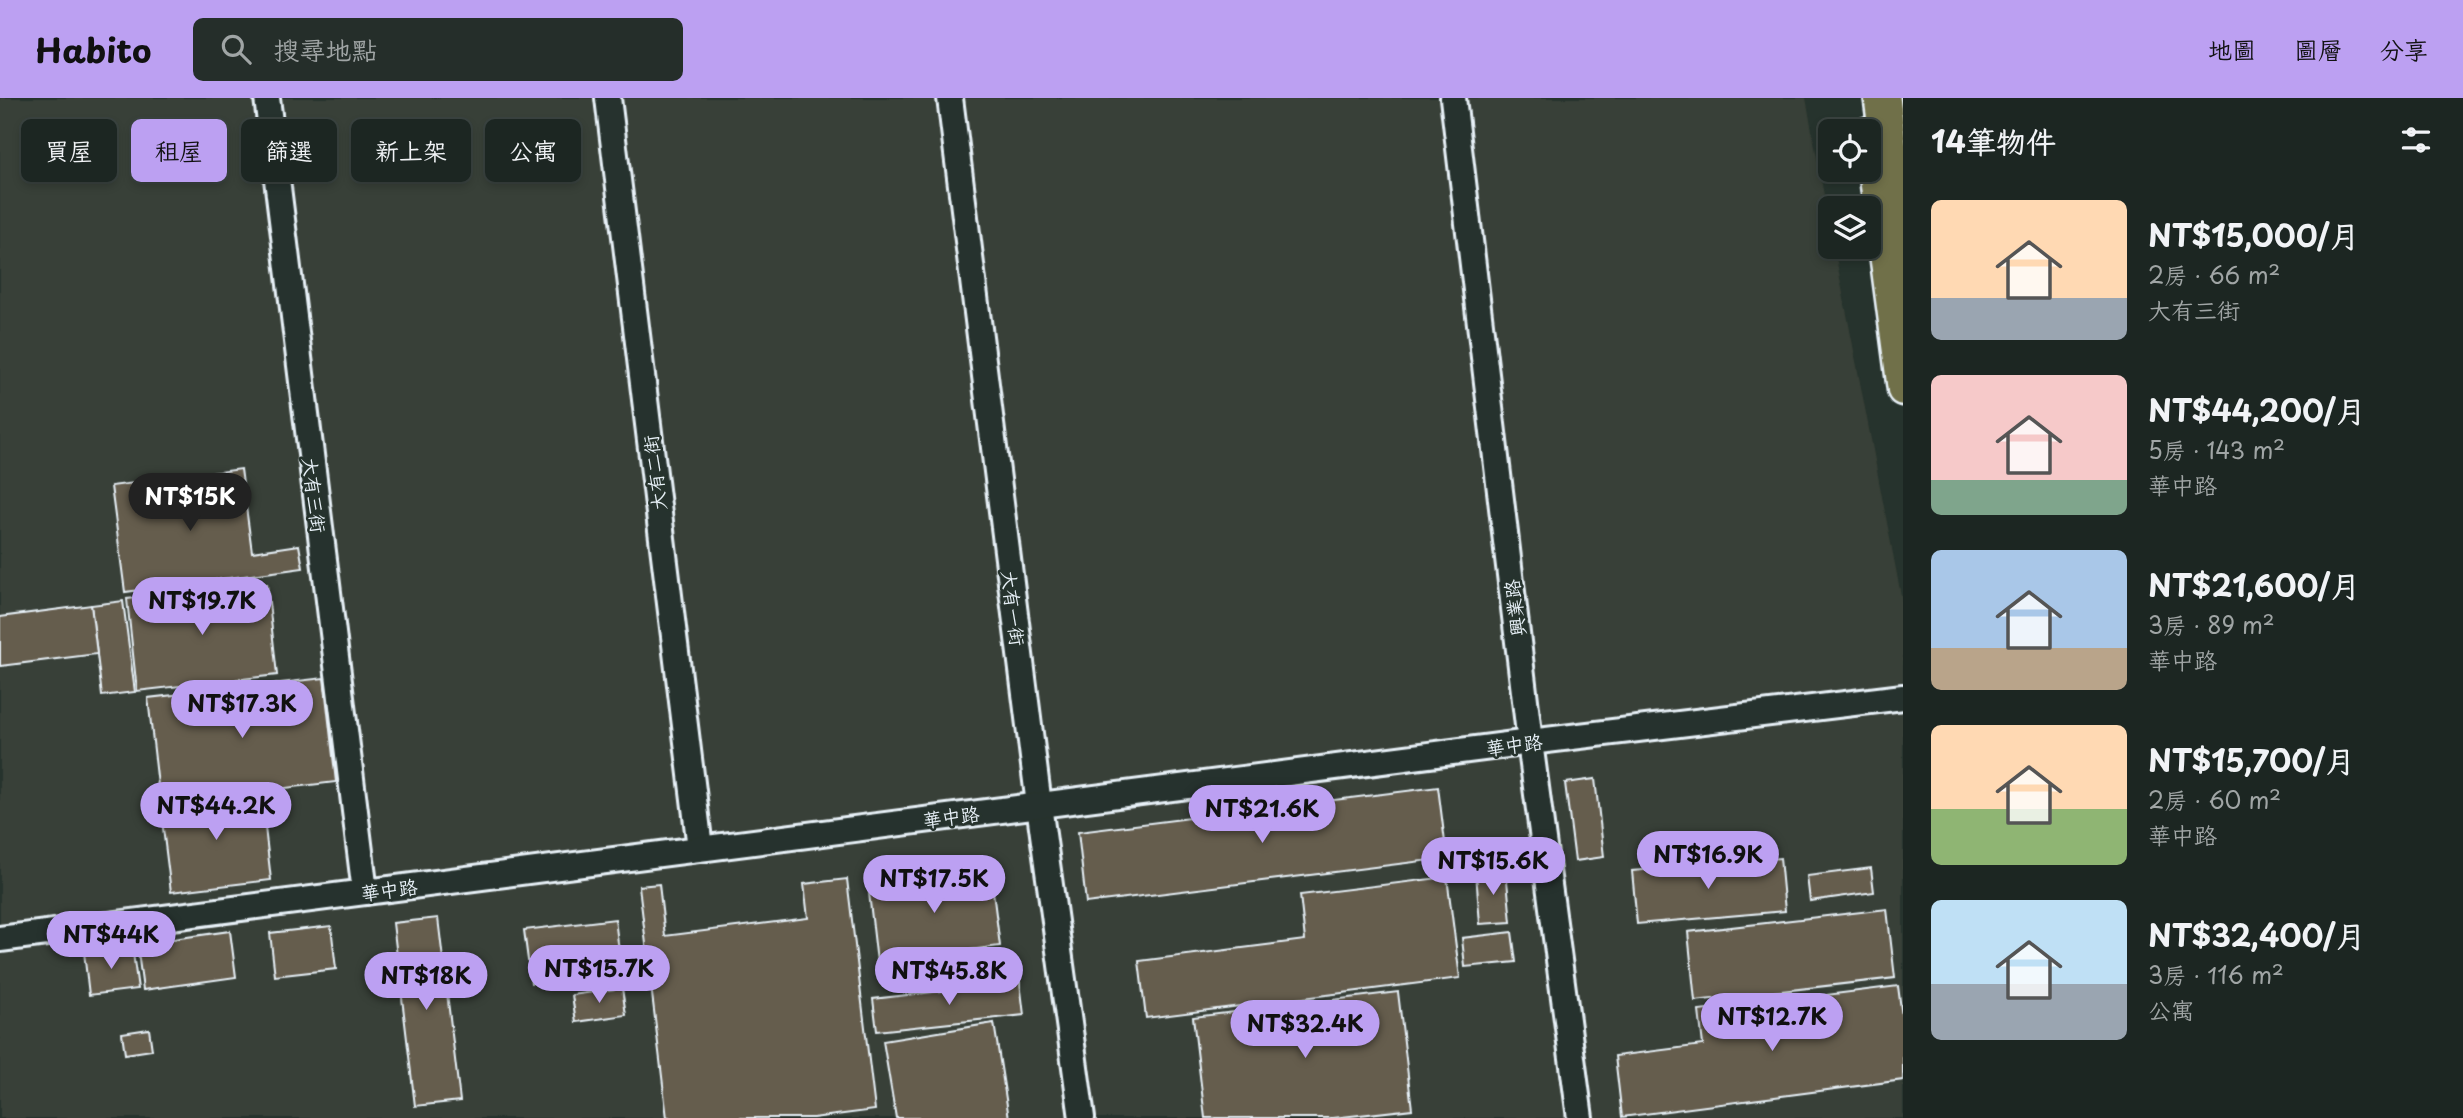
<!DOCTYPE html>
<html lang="zh-TW">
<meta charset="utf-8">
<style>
body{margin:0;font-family:"Playpen Sans","LXGW WenKai TC",sans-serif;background:#252e2a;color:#f1f3f6;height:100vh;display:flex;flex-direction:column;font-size:26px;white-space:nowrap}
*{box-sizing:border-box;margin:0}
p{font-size:23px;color:#a0a5a5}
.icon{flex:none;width:38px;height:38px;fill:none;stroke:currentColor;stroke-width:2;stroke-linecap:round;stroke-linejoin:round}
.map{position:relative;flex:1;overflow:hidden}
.panel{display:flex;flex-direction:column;background:#1c2622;width:560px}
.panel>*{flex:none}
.banner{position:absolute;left:21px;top:21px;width:665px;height:63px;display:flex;gap:14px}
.buttons{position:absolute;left:1818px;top:21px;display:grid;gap:14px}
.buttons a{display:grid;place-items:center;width:63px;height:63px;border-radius:10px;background:#1c2622;box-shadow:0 4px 10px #0003,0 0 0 2px #3a4340;font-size:35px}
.price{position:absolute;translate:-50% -60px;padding:0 16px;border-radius:24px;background:#bca0f2;color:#111;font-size:23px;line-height:46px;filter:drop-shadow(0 2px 4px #0008)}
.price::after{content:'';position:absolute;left:50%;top:42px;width:21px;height:16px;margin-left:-10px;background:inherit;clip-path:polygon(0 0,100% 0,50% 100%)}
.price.current{background:#222;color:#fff}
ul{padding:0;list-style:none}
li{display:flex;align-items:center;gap:21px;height:175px;padding:0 28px}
li span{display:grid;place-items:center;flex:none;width:196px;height:140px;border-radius:10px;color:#555}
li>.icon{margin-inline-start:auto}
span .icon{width:84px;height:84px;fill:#fffc;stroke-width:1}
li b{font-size:30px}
h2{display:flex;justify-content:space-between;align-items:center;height:84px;padding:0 28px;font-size:30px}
.chip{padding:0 24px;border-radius:10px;background:#1c2622;box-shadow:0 4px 10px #0003,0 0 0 2px #3a4340;font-size:24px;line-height:63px}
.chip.current{background:#bca0f2;color:#111}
header{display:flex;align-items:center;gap:42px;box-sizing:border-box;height:98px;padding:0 35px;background:#bca0f2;color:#111}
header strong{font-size:33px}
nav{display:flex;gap:38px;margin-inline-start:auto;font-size:24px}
.search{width:490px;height:63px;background:#252e2a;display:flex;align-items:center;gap:18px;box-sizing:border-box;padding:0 24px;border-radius:10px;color:#a0a5a5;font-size:26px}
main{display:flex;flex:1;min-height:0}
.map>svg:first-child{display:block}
.built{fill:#394037}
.building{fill:#655d4e;stroke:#e8f1f8;stroke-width:2}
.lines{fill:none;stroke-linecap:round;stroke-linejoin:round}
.minor-casing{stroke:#e8f1f8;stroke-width:30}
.major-casing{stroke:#e8f1f8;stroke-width:35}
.highway-casing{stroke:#e8f1f8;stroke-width:40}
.minor{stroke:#26332d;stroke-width:24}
.major{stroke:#6f704a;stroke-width:30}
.highway{stroke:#6f704a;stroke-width:35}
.labels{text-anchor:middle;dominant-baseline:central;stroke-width:5;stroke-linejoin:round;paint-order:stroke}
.street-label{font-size:19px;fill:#e8f1f8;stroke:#26332d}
</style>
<header>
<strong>Habito</strong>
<div class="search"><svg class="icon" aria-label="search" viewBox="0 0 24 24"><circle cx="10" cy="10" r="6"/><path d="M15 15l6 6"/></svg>搜尋地點</div>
<nav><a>地圖</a><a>圖層</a><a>分享</a></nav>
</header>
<main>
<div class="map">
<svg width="1903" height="1020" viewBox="0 0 1903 1020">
<rect width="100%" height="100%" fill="#26332d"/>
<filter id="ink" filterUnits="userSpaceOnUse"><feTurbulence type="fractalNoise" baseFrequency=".0143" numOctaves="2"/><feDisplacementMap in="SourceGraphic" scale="14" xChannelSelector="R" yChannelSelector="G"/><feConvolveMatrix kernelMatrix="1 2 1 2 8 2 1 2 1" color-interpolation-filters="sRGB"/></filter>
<g filter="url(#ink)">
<polygon class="built" points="0,0 1806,0 1830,130 1830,149 1834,149 1903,508 1903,1020 0,1020"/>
<g class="building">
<polygon points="241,371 252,454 299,447 303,470 125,494 111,388"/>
<polygon points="267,486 277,577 137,593 127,501"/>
<polygon points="123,503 135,594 102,598 91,507"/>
<polygon points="91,507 97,556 0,568 0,519"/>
<polygon points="324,580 336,684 160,705 148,600"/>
<polygon points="1595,681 1604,759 1575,763 1565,685"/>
<polygon points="1438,689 1447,760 1086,805 1078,734"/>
<polygon points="261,694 271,782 171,794 160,706"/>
<polygon points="1780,760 1785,813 1637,826 1632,773"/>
<polygon points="990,770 1000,848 877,864 868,786"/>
<polygon points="1871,770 1874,794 1810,803 1807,778"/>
<polygon points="1506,772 1511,824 1480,826 1476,775"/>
<polygon points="1447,779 1460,880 1146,920 1139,863 1305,842 1300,797"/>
<polygon points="847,781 875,1012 813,1020 667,1020 639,788 659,786 665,838 808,820 804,786"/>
<polygon points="1887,811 1895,880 1695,903 1688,834"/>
<polygon points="438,820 460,1003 415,1008 393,825"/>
<polygon points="615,821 623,885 574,891 573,880 531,885 524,832"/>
<polygon points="331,828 336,871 275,878 270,835"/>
<polygon points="230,833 236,879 143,892 137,846"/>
<polygon points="1512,834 1516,864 1465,869 1462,840"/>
<polygon points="132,848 138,891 89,897 84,854"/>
<polygon points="1020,884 1024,917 877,933 873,901"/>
<polygon points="1898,888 1903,926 1903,982 1622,1019 1615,958 1703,947 1699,913"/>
<polygon points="622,890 626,917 576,924 572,897"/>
<polygon points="1398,894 1412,1011 1333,1020 1205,1020 1193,919"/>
<polygon points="994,925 1009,1020 896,1020 883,943"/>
<polygon points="149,931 152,952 125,956 122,935"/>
</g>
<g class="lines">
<defs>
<g id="minor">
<polyline points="267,0 365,794"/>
<polyline points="608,0 700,750"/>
<polyline points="950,0 1039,707 1082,1020"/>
<polyline points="1453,0 1530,644 1580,1020"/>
<polyline points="0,841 1530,644 1903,599"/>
</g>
<polyline id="major" points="1869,34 1903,292"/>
<polyline id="highway" points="1882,0 1903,154"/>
</defs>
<use href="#minor" class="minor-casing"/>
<use href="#major" class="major-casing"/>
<use href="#highway" class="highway-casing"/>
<use href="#minor" class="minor"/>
<use href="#major" class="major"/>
<use href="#highway" class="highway"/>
</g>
</g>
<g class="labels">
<g class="street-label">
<text transform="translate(654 375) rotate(-97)">大有二街</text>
<text transform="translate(315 397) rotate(83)">大有三街</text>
<text transform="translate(1014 510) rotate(83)">大有一街</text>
<text transform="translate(1514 510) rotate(-97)">興業路</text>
<text transform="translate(1514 646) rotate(-7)">華中路</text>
<text transform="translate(951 718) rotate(-7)">華中路</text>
<text transform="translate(389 791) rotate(-7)">華中路</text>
</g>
</g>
</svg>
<div class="buttons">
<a><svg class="icon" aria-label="locate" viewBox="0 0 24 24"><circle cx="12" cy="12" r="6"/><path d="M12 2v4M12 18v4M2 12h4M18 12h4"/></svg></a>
<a><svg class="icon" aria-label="layers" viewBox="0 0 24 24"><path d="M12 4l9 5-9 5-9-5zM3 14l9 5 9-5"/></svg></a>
</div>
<b class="price current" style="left:190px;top:435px">NT$15K</b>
<b class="price" style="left:202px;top:539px">NT$19.7K</b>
<b class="price" style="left:242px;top:642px">NT$17.3K</b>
<b class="price" style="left:216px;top:744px">NT$44.2K</b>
<b class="price" style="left:1262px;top:747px">NT$21.6K</b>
<b class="price" style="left:1708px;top:793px">NT$16.9K</b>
<b class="price" style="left:1493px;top:799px">NT$15.6K</b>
<b class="price" style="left:934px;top:817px">NT$17.5K</b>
<b class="price" style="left:111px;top:873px">NT$44K</b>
<b class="price" style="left:599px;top:907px">NT$15.7K</b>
<b class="price" style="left:949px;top:909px">NT$45.8K</b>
<b class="price" style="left:426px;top:914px">NT$18K</b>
<b class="price" style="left:1772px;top:955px">NT$12.7K</b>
<b class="price" style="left:1305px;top:962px">NT$32.4K</b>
<div class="banner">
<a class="chip">買屋</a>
<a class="chip current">租屋</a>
<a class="chip">篩選</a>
<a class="chip">新上架</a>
<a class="chip">公寓</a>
</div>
</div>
<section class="panel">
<h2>14筆物件<svg class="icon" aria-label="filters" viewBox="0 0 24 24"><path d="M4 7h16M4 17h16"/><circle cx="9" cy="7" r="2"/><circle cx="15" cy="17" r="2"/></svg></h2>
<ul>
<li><span style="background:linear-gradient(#ffd9b3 70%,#9aa5b1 0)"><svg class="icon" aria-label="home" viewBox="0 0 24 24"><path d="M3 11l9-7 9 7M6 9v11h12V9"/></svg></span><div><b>NT$15,000/月</b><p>2房 · 66 m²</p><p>大有三街</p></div></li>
<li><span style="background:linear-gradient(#f6c9c9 75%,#7fa58c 0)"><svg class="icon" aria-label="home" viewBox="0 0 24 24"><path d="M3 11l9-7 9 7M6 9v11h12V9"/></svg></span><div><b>NT$44,200/月</b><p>5房 · 143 m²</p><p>華中路</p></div></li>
<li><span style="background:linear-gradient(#a9c7e8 70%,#b9a48a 0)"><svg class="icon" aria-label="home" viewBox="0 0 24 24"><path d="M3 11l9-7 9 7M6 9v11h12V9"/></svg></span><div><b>NT$21,600/月</b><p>3房 · 89 m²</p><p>華中路</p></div></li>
<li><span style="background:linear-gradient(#ffd9b3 60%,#8fb573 0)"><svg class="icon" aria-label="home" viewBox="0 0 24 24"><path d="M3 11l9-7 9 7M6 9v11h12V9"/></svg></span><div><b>NT$15,700/月</b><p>2房 · 60 m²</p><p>華中路</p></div></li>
<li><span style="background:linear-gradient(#bfe0f5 60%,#9aa5b1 0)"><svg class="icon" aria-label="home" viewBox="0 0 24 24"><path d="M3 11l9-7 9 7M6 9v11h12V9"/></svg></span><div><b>NT$32,400/月</b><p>3房 · 116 m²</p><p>公寓</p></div></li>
</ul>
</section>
</main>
